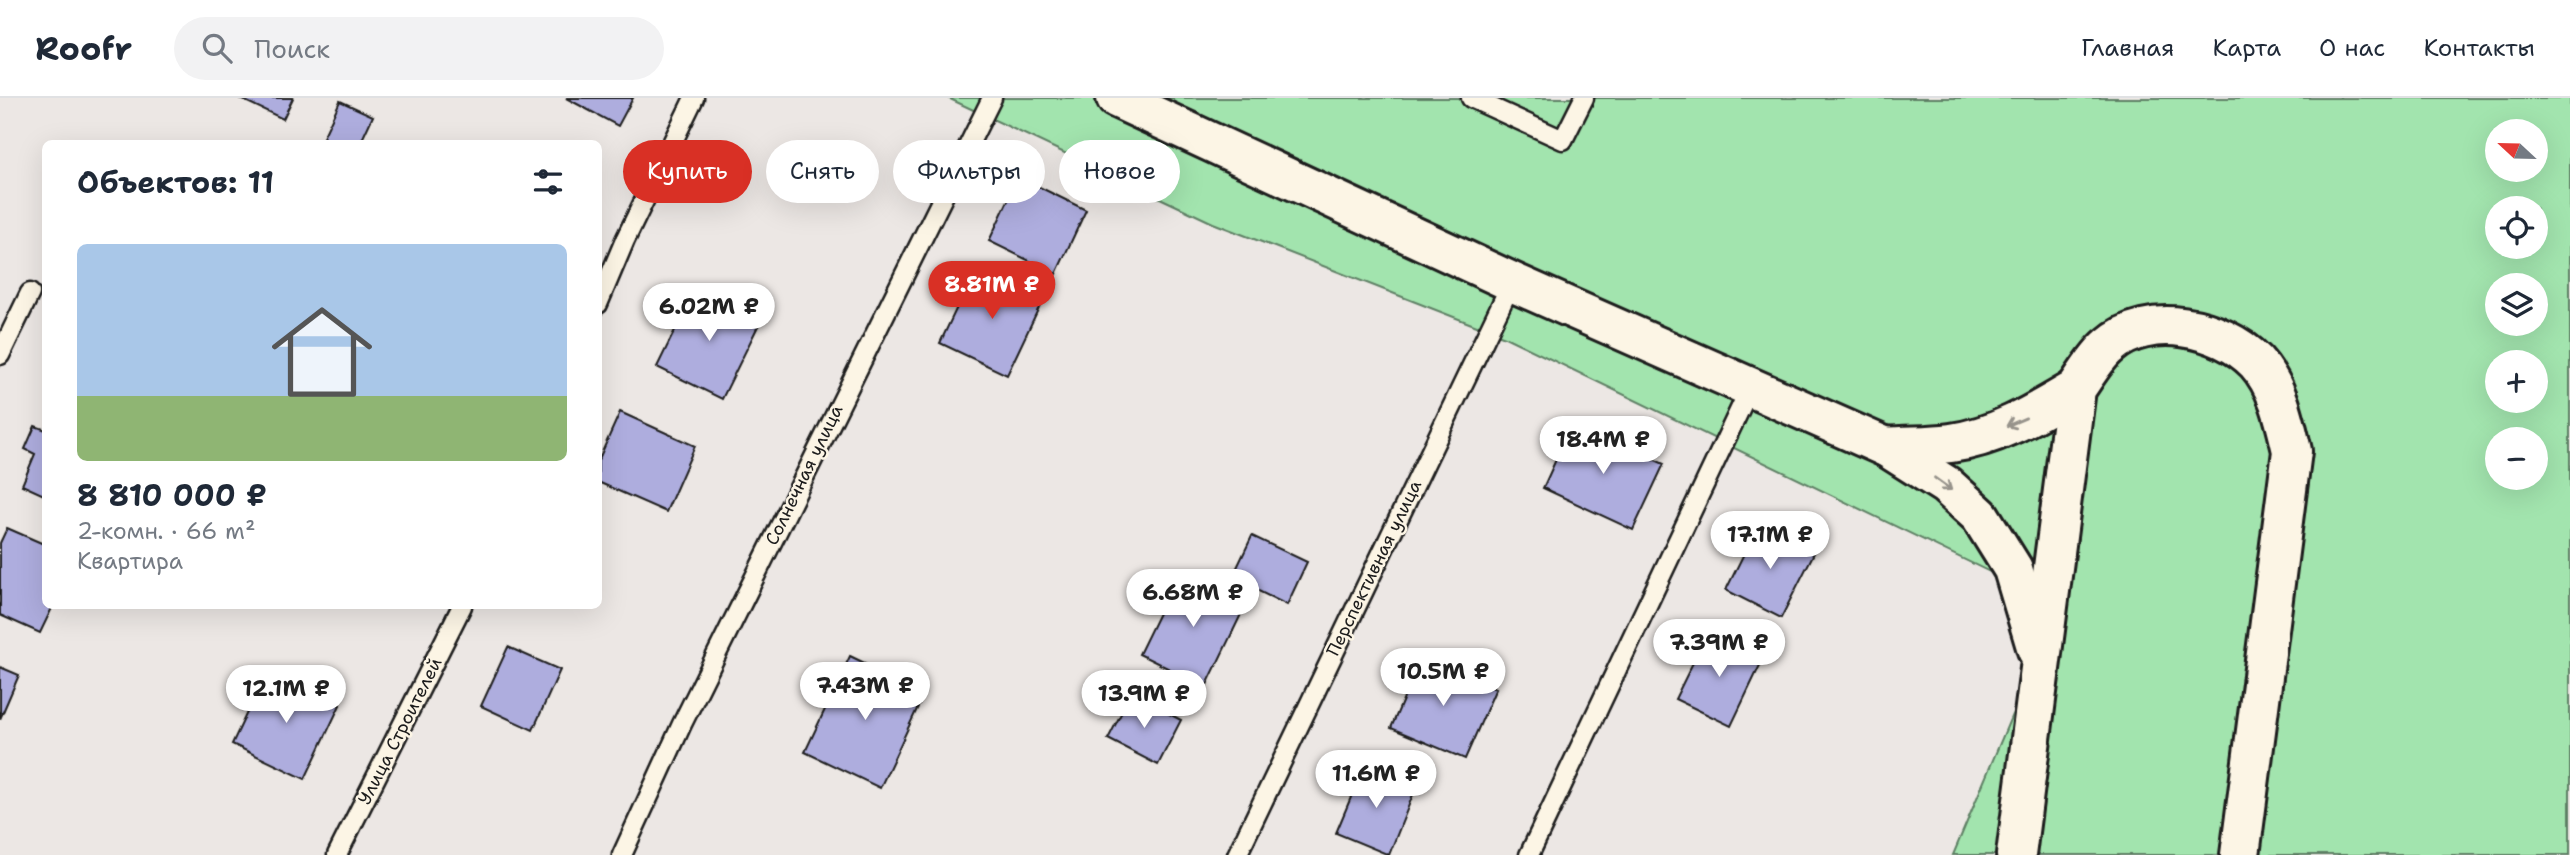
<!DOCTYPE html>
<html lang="ru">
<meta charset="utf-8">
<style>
body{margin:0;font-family:"Shantell Sans",sans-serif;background:#f2f2f3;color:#1f2937;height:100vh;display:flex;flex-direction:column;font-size:26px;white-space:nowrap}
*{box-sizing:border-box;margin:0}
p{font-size:23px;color:#747a83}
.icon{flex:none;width:38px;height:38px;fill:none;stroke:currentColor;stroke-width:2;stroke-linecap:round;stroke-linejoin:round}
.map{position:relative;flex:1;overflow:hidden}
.panel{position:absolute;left:42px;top:42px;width:560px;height:469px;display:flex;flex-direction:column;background:#fff;border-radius:10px;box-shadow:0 7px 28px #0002}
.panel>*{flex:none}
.hud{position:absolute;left:623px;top:42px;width:665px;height:63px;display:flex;gap:14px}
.needle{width:46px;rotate:292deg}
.fabs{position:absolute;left:2485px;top:21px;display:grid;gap:14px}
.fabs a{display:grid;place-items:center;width:63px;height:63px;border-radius:50%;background:#fff;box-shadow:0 7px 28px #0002;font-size:35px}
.price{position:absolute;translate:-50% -60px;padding:0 16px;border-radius:24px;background:#fff;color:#222;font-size:23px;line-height:46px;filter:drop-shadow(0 2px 4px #0008)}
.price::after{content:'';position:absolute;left:50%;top:42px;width:21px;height:16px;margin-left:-10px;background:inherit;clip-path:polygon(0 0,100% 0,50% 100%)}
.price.current{background:#d93025;color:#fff}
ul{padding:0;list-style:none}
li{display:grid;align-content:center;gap:14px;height:371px;padding:0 35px}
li+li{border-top:2px solid #e0e1e3}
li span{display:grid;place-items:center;height:217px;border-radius:10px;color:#555}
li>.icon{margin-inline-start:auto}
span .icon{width:126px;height:126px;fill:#fffc;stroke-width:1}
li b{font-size:30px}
h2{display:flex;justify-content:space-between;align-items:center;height:84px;padding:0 35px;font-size:30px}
.pill{padding:0 24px;border-radius:32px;background:#fff;box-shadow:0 7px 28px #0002;font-size:24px;line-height:63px}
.pill.current{background:#d93025;color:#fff}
header{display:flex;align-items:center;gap:42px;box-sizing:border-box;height:98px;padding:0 35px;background:#fff;border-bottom:2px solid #e0e1e3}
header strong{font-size:33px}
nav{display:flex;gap:38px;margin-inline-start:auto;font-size:24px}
.search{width:490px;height:63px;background:#f2f2f3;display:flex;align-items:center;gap:18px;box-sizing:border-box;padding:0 24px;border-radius:38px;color:#747a83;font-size:26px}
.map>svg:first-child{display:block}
.green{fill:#a2e4ae;stroke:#5f8065;stroke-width:2;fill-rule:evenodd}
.building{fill:#aeadde;stroke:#1c1c1c;stroke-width:2}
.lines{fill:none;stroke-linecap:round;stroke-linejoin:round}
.lane-casing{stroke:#1c1c1c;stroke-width:23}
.secondary-casing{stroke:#1c1c1c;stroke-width:44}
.lane{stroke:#fcf5e5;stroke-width:18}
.secondary{stroke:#fcf5e5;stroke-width:38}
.oneway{stroke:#97938b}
.labels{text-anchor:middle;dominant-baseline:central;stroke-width:5;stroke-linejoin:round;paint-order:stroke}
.street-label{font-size:18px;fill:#1c1c1c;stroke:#fcf5e5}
</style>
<header>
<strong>Roofr</strong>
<div class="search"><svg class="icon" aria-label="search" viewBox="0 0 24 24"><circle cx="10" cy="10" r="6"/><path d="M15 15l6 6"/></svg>Поиск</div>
<nav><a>Главная</a><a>Карта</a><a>О нас</a><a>Контакты</a></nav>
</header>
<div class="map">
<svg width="2570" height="757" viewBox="0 0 2570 757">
<rect width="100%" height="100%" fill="#ece7e4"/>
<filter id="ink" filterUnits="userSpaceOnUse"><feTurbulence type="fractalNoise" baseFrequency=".0143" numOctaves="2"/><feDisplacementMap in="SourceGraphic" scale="14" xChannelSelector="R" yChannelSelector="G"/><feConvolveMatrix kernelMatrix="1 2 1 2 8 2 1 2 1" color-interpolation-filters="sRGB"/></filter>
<g filter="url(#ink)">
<path class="green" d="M948,0H2570V757H1953L2058,507L1505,239L1213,125ZM2497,33H2536V72H2497ZM2497,110H2536V149H2497ZM2497,187H2536V226H2497ZM2497,264H2536V303H2497ZM2497,341H2536V380H2497Z"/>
<g class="building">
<polygon points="239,0 293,0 283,21"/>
<polygon points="566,0 633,0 618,28"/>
<polygon points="340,3 373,18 360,46 320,46"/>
<polygon points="1019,79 1086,112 1056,176 989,143"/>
<polygon points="976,169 1043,201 1007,277 940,245"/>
<polygon points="696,189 762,220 722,301 657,269"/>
<polygon points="620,314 695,348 666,414 598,384 598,363"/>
<polygon points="1573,324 1664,366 1633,432 1543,390"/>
<polygon points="35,328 46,332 46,398 22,387 35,356 25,351"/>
<polygon points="1758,427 1814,455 1781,520 1726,492"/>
<polygon points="7,430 46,447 46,508 53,508 40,535 0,517 0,445"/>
<polygon points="1252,438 1307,464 1287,507 1232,480"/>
<polygon points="1179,474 1246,506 1206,589 1139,556"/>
<polygon points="1708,534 1763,561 1731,628 1675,601"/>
<polygon points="508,549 560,572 533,632 481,608"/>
<polygon points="850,558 925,594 880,690 805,654"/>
<polygon points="1421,559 1496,590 1465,661 1391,630"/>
<polygon points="0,569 19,577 0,621"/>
<polygon points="267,572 340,607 305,681 232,646"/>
<polygon points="1131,596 1181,622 1158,667 1108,641"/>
<polygon points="1364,668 1416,689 1389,757 1336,735"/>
</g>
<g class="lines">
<defs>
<g id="lane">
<polyline points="1471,0 1563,42 1584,0"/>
<polyline points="598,206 625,142 694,0"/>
<polyline points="0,257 30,195"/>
<polyline points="337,757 462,508"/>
<polyline points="622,757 682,626 992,0"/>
<polyline points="1237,757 1512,184"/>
<polyline points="1529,757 1750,290"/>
</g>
<g id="secondary">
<polyline points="1116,0 1512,184 1886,349 1946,387 1980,418 2013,471 2037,552"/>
<path d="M1886,349C1907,347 1930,348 1951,345C1997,339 2037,314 2076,291"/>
<path d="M2016,757L2076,291C2086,277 2096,259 2109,248C2148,213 2221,228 2256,264C2278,288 2285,323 2292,353L2240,757"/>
</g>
</defs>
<use href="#lane" class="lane-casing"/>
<use href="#secondary" class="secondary-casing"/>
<use href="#lane" class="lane"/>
<use href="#secondary" class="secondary"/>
</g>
<defs><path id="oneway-shaft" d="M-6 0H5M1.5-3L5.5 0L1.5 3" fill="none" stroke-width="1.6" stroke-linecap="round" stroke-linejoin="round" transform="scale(1.75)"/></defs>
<g class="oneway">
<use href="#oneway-shaft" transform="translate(2016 324) rotate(157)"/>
<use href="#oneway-shaft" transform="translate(1943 386) rotate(36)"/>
</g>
</g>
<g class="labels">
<g class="street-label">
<text transform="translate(804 377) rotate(-64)">Солнечная улица</text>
<text transform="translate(1374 470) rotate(-64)">Перспективная улица</text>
<text transform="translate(400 633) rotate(-63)">Улица Строителей</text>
</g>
</g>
</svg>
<div class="fabs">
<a><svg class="needle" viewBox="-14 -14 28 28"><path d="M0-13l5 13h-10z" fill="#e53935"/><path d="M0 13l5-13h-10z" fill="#747a83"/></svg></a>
<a><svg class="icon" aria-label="locate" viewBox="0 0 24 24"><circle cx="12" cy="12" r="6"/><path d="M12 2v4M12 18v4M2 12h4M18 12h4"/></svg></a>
<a><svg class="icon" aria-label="layers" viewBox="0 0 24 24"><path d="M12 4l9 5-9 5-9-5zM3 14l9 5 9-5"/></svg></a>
<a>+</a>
<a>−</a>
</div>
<b class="price current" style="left:992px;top:223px">8.81M ₽</b>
<b class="price" style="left:709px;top:245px">6.02M ₽</b>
<b class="price" style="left:1603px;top:378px">18.4M ₽</b>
<b class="price" style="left:1770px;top:473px">17.1M ₽</b>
<b class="price" style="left:1193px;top:531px">6.68M ₽</b>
<b class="price" style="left:1719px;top:581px">7.39M ₽</b>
<b class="price" style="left:1443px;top:610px">10.5M ₽</b>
<b class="price" style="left:865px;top:624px">7.43M ₽</b>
<b class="price" style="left:286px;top:627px">12.1M ₽</b>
<b class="price" style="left:1144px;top:632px">13.9M ₽</b>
<b class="price" style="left:1376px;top:712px">11.6M ₽</b>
<div class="hud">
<a class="pill current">Купить</a>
<a class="pill">Снять</a>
<a class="pill">Фильтры</a>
<a class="pill">Новое</a>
</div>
<section class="panel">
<h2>Объектов: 11<svg class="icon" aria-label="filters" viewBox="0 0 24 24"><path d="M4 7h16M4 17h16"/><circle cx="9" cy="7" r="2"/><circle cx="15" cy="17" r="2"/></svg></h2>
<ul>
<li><span style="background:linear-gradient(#a9c7e8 70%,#8fb573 0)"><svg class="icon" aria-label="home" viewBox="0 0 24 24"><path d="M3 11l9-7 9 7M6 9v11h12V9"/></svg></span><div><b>8 810 000 ₽</b><p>2-комн. · 66 m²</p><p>Квартира</p></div></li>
</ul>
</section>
</div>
